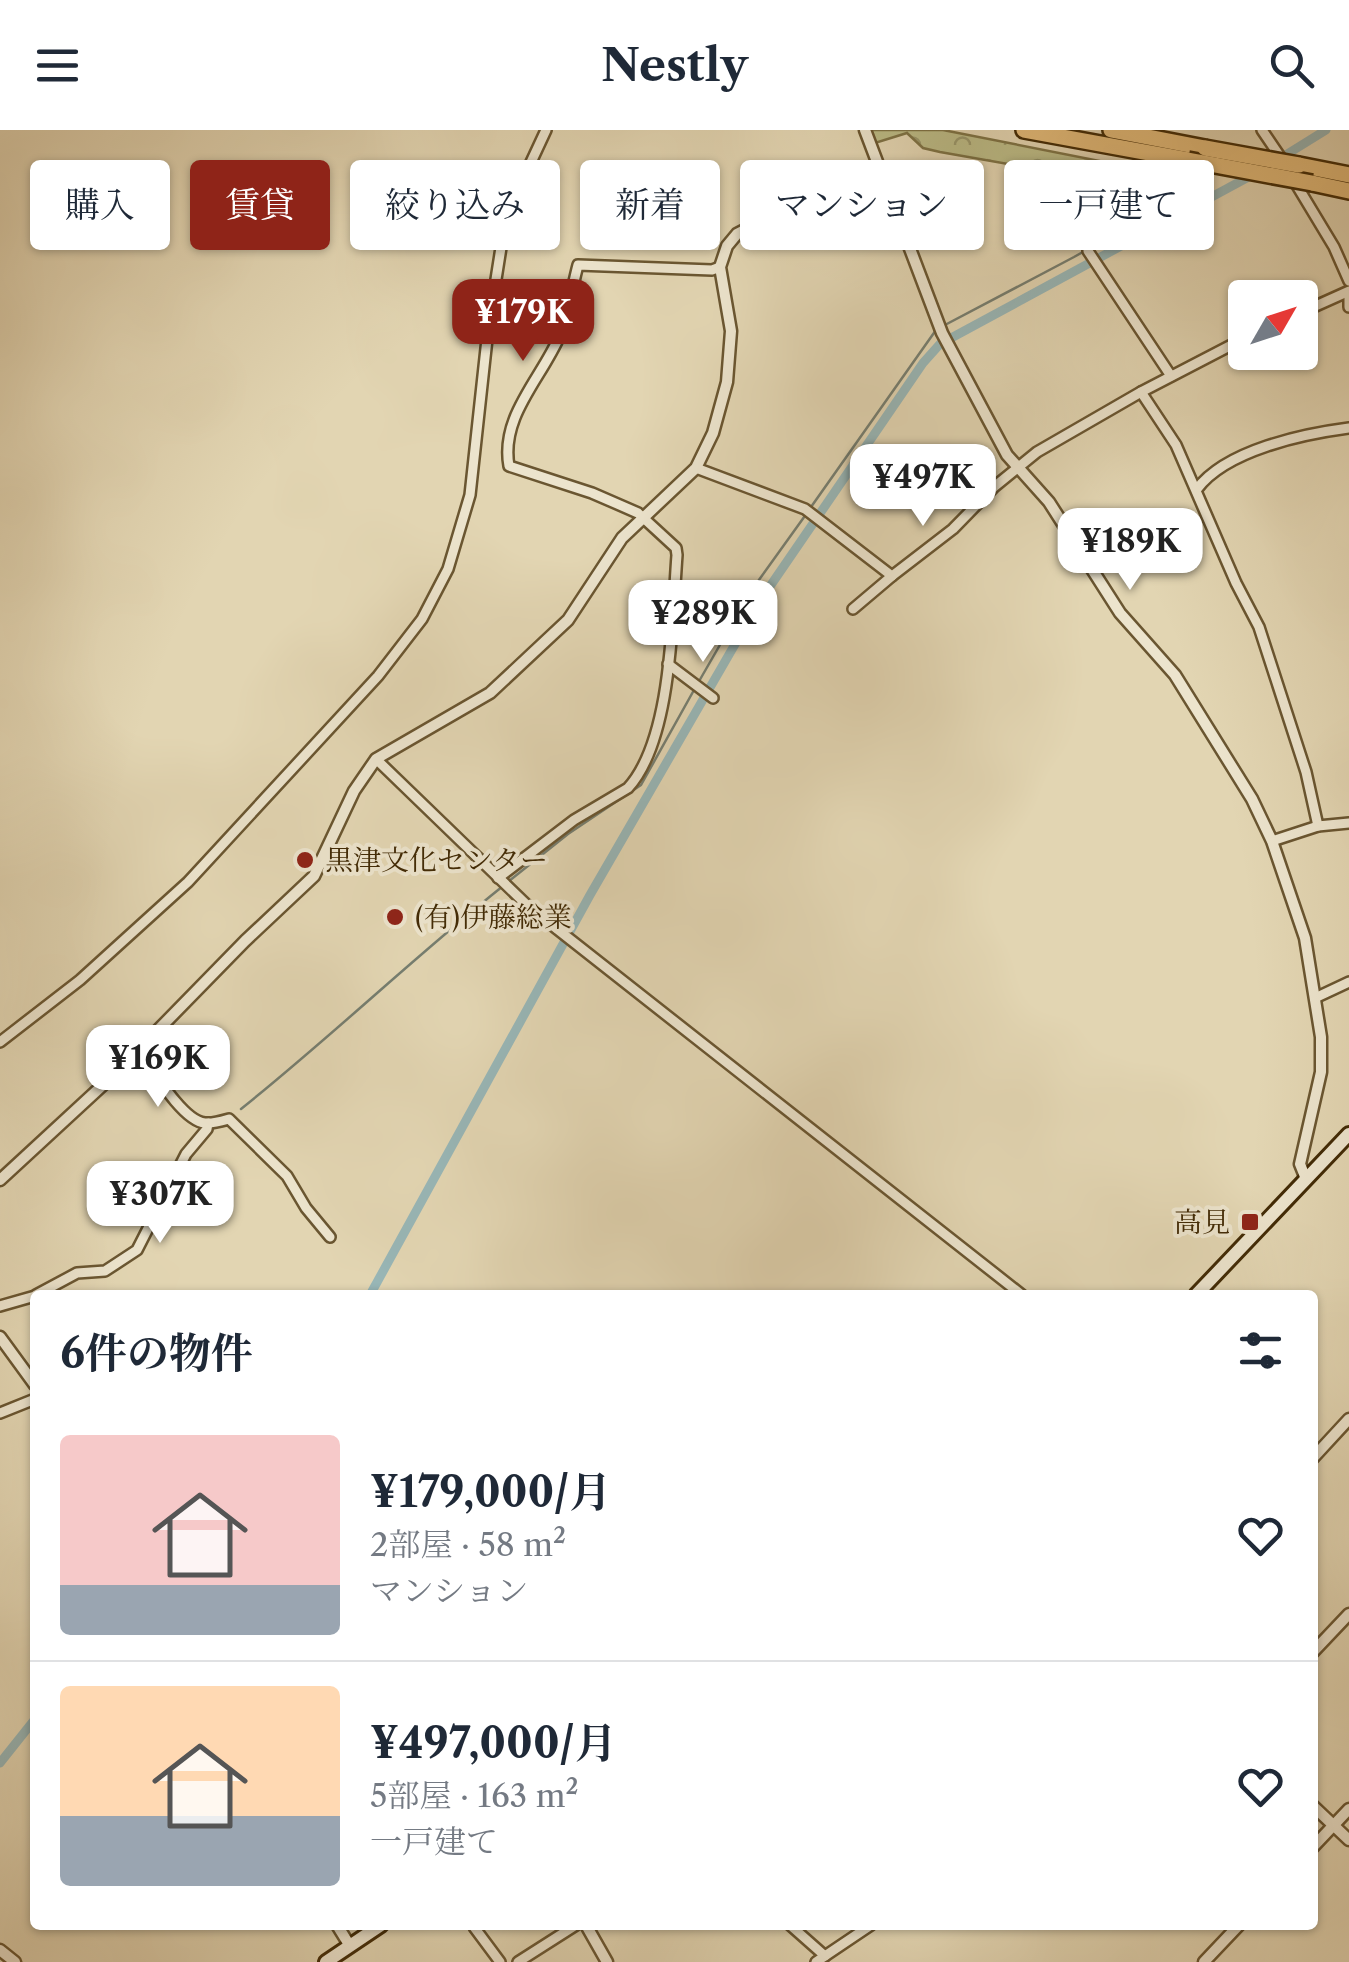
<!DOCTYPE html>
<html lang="ja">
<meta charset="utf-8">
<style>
body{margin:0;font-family:"Libre Caslon Text","Noto Serif JP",serif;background:#f2f2f3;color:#1f2937;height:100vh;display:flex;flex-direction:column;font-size:38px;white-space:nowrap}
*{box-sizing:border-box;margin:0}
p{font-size:32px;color:#747a83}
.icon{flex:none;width:55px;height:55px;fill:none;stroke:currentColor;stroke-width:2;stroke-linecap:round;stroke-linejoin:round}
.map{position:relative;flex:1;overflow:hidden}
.panel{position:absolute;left:30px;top:1160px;width:1288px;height:640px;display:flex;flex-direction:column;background:#fff;border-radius:10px;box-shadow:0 2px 8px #0004}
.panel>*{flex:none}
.hud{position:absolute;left:30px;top:30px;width:1290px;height:90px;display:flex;gap:20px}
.needle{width:65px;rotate:51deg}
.buttons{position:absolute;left:1228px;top:150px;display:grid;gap:20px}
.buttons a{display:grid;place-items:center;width:90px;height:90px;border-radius:10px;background:#fff;box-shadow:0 2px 8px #0004;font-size:50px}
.price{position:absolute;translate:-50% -85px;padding:0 22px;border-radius:20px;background:#fff;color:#222;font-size:32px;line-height:65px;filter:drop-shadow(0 2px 5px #0008)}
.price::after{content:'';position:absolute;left:50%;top:60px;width:30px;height:22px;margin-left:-15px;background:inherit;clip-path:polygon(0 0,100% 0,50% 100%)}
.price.active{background:#8f2418;color:#fff}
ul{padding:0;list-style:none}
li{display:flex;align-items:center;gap:30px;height:250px;padding:0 30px}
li+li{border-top:2px solid #e0e1e3}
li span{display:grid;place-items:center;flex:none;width:280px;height:200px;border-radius:10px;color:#555}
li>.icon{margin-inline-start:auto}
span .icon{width:120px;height:120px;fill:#fffc;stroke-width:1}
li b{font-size:42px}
h2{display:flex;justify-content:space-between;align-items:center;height:120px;padding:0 30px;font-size:42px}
.tag{padding:0 35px;border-radius:10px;background:#fff;box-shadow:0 2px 8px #0004;font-size:35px;line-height:90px}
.tag.active{background:#8f2418;color:#fff}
header{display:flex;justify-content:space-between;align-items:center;height:130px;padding:0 30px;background:#fff;font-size:45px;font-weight:700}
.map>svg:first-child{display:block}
.forest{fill:url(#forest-crowns);stroke:#7e7346;stroke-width:2.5}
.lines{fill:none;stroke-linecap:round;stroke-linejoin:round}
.stream{stroke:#767e70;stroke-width:2.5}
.canal{stroke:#98b6b6;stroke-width:9}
.minor-casing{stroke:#6a5631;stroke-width:14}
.tertiary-casing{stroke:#6a5631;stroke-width:15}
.secondary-casing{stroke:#422b06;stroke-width:18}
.motorway-casing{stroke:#422b06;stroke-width:20}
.minor{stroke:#ece4cd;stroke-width:9}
.tertiary{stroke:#ece4cd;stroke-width:10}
.secondary{stroke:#ece4cd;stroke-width:12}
.motorway{stroke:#e1ba79;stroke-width:15}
.motorway-bridge-casing{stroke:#422b06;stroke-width:20;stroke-linecap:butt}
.motorway-bridge{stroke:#e1ba79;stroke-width:15}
.poi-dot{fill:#8f2418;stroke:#ece4cd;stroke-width:4}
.labels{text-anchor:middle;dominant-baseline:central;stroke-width:8;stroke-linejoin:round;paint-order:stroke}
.poi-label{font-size:28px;fill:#422b06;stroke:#ece4cd;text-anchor:start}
</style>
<header><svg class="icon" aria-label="menu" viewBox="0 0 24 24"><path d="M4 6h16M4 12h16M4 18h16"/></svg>Nestly<svg class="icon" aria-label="search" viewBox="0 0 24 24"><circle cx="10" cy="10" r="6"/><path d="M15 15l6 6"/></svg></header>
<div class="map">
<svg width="1349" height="1832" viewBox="0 0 1349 1832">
<defs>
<pattern id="forest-crowns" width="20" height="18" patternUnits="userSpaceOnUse" patternTransform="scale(2.5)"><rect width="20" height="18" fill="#bbbb87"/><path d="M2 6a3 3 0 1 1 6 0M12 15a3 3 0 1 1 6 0" fill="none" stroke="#9a986c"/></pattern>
</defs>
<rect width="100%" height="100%" fill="#e2d5b2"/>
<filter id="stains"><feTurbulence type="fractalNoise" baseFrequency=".002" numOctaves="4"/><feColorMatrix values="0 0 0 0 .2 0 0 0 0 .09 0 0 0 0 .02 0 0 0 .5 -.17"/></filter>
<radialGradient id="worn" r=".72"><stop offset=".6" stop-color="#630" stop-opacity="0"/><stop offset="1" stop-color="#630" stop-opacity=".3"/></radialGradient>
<polygon class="forest" points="870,0 943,0 1191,49 1171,61 1155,60 940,22 923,18 907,3 875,13"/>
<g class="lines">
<g class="stream">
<polyline points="943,196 1074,127 1209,50"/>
<polyline points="811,377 936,200"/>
<polyline points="698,553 751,461 807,383"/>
<polyline points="509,751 568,704 641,655 694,560"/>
<path d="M241,979C331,907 413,828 503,756"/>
</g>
<g class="canal">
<polyline points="1276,31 1326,0"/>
<polyline points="370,1165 590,765 760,471 923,233 940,214 1254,44"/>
<polyline points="0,1633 35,1589"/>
</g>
<defs>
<g id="minor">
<polyline points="1262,0 1283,31"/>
<polyline points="1293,49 1334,117 1349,151"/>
<polyline points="1088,121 1171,246"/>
<polyline points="1349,165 1349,177"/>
<polyline points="1300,183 1349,161"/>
<polyline points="1141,262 1176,315 1236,453 1259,497 1306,642 1318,696"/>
<polyline points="696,338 805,379 892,446 953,399 994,357 1037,322 1141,262 1245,208"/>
<path d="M1197,359C1226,320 1303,304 1349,298"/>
<polyline points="853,479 892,446"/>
<polyline points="668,534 713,568"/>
<polyline points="376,629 529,777 1022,1165"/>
<polyline points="1272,711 1318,696 1349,693"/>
<path d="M498,748L574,690L628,658C672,610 672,489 677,425L676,418L638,383L592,363L509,336C500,286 542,248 560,205C568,183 572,158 578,135L712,140L720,137"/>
<polyline points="1315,868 1349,852"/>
<polyline points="0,912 80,850 188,752 378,546 422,489 448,439 470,365 488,200 506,86 546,0"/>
<path d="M139,920C152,938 182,991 205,993C212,994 222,991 229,989L287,1046L306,1078L330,1107"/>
<polyline points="36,1165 77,1143 105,1141 137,1120 186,1024 207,999 208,993"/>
<polyline points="0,1176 35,1166"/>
<polyline points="0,1283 35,1269"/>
<polyline points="790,1795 825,1826"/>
<polyline points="474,1797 500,1832"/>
<polyline points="518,1832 576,1795"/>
<polyline points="816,1832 871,1795"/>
</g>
<g id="tertiary">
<polyline points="865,0 942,203 1007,325 1049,372 1120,483 1175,545 1252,669 1272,711 1305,808 1321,907 1321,942 1300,1034 1306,1049"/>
<polyline points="0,1050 117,942 245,811 314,746 354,661 376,629 490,563 568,490 622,408 696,338 713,303 727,252 731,201 720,137 727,116 737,104 812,65 879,39"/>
<polyline points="0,1207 35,1255"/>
<polyline points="1312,1329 1349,1289"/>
<polyline points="1312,1523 1349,1484"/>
<polyline points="1312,1675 1349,1710"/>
<polyline points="1312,1718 1349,1679"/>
<polyline points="337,1795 350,1816"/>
<polyline points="586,1795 607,1832"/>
<polyline points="0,1820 15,1832"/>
<polyline points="1204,1832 1239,1795"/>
</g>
<g id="secondary">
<polyline points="1196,1165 1349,1004"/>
<polyline points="326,1832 381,1795"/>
</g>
<g id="motorway">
<polyline points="1024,0 1188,30"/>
<polyline points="1111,0 1205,18"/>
<polyline points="1299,35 1349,45"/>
<polyline points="1312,53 1349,61"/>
</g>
</defs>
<use href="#minor" class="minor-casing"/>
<use href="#tertiary" class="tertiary-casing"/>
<use href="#secondary" class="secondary-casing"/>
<use href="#motorway" class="motorway-casing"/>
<use href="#minor" class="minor"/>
<use href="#tertiary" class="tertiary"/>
<use href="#secondary" class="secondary"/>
<use href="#motorway" class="motorway"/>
<defs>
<g id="motorway-bridge">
<polyline points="1205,18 1299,35"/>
<polyline points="1188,30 1312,53"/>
</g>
</defs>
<use href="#motorway-bridge" class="motorway-bridge-casing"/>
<use href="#motorway-bridge" class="motorway-bridge"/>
</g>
<g class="poi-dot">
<circle cx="305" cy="730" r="10"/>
<circle cx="395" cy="787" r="10"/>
<rect x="1240" y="1082" width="20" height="20" rx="5"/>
</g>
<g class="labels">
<g class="poi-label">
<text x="325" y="730">黒津文化センター</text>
<text x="415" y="787">(有)伊藤総業</text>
<text x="1230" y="1092" text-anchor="end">高見</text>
</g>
</g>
<rect width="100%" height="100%" filter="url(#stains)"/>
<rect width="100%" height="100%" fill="url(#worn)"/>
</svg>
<div class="buttons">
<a><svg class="needle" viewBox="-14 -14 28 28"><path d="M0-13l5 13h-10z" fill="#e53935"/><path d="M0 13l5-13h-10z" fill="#747a83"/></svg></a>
</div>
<b class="price active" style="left:523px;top:234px">¥179K</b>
<b class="price" style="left:923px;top:399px">¥497K</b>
<b class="price" style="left:1130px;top:463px">¥189K</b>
<b class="price" style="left:703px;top:535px">¥289K</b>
<b class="price" style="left:158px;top:980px">¥169K</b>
<b class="price" style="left:160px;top:1116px">¥307K</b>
<div class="hud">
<a class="tag">購入</a>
<a class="tag active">賃貸</a>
<a class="tag">絞り込み</a>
<a class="tag">新着</a>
<a class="tag">マンション</a>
<a class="tag">一戸建て</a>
</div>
<section class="panel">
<h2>6件の物件<svg class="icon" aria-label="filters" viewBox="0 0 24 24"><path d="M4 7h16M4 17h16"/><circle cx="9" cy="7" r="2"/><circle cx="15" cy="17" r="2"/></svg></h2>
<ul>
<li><span style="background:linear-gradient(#f6c9c9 75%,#9aa5b1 0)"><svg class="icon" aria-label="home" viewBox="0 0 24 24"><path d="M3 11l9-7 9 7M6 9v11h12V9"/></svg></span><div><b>¥179,000/月</b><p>2部屋 · 58 m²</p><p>マンション</p></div><svg class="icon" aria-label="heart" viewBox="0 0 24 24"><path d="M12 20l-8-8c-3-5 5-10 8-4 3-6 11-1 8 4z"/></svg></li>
<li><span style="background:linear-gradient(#ffd9b3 65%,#9aa5b1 0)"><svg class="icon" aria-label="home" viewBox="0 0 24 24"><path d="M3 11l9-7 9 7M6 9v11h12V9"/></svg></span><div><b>¥497,000/月</b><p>5部屋 · 163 m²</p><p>一戸建て</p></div><svg class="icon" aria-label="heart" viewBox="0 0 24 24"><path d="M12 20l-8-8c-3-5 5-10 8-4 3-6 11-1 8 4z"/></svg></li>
</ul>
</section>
</div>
